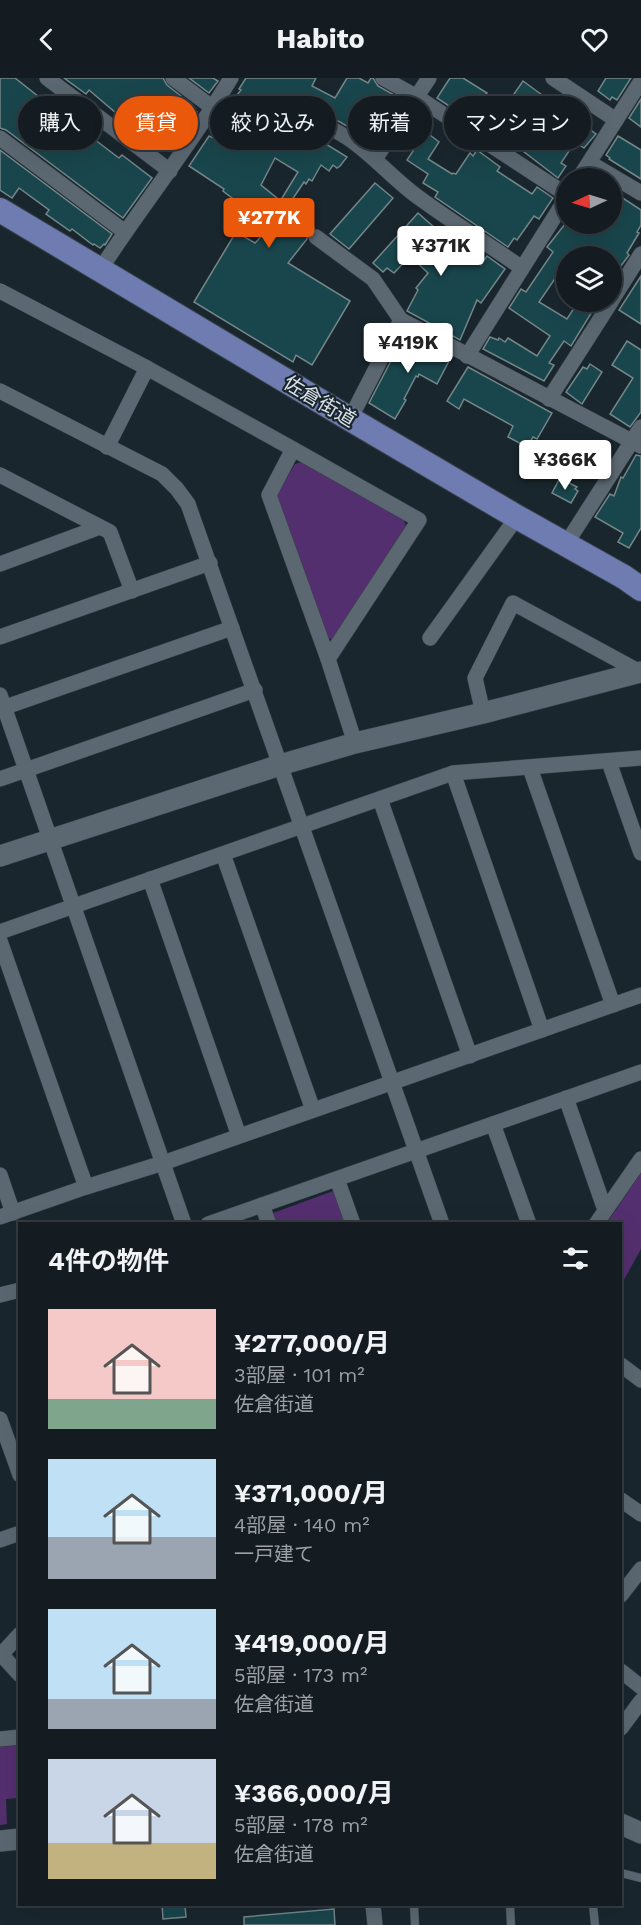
<!DOCTYPE html>
<html lang="ja">
<meta charset="utf-8">
<style>
body{margin:0;font-family:"Work Sans","Noto Sans JP",sans-serif;background:#21292f;color:#f1f3f6;height:100vh;display:flex;flex-direction:column;font-size:22px;white-space:nowrap}
*{box-sizing:border-box;margin:0}
p{font-size:20px;color:#9da1a5}
.icon{flex:none;width:33px;height:33px;fill:none;stroke:currentColor;stroke-width:2;stroke-linecap:round;stroke-linejoin:round}
.map{position:relative;flex:1;overflow:hidden}
.details{position:absolute;left:18px;top:1144px;width:604px;height:684px;display:flex;flex-direction:column;background:#141c22;border-radius:0px;box-shadow:0 6px 24px #0002,0 0 0 2px #333a40}
.details>*{flex:none}
.banner{position:absolute;left:18px;top:18px;width:606px;height:54px;display:flex;gap:12px}
.needle{width:39px;rotate:266deg}
.fabs{position:absolute;left:556px;top:90px;display:grid;gap:12px}
.fabs a{display:grid;place-items:center;width:66px;height:66px;border-radius:50%;background:#141c22;box-shadow:0 6px 24px #0002,0 0 0 2px #333a40;font-size:30px}
.price{position:absolute;translate:-50% -51px;padding:0 14px;border-radius:6px;background:#fff;color:#222;font-size:20px;line-height:39px;filter:drop-shadow(0 2px 3px #0008)}
.price::after{content:'';position:absolute;left:50%;top:36px;width:18px;height:14px;margin-left:-9px;background:inherit;clip-path:polygon(0 0,100% 0,50% 100%)}
.price.active{background:#ea580c;color:#fff}
ul{padding:0;list-style:none}
li{display:flex;align-items:center;gap:18px;height:150px;padding:0 30px}
li span{display:grid;place-items:center;flex:none;width:168px;height:120px;border-radius:0px;color:#555}
li>.icon{margin-inline-start:auto}
span .icon{width:72px;height:72px;fill:#fffc;stroke-width:1}
li b{font-size:26px}
h2{display:flex;justify-content:space-between;align-items:center;height:72px;padding:0 30px;font-size:26px}
.pill{padding:0 21px;border-radius:27px;background:#141c22;box-shadow:0 6px 24px #0002,0 0 0 2px #333a40;font-size:21px;line-height:54px}
.pill.active{background:#ea580c;color:#fff}
header{display:flex;justify-content:space-between;align-items:center;height:78px;padding:0 30px;background:#141c22;font-size:27px;font-weight:700}
.map>svg:first-child{display:block}
.green{fill:#542f6f}
.building{fill:#19464c;stroke:#738689;stroke-width:1.5}
.lines{fill:none;stroke-linecap:round;stroke-linejoin:round}
.lane-casing{stroke:#394249;stroke-width:9}
.street-casing{stroke:#394249;stroke-width:16}
.secondary-casing{stroke:#394249;stroke-width:22}
.primary-casing{stroke:#394249;stroke-width:26}
.lane{stroke:#5b6872;stroke-width:8}
.street{stroke:#5b6872;stroke-width:15}
.secondary{stroke:#5b6872;stroke-width:21}
.primary{stroke:#6e7cb2;stroke-width:24}
.labels{text-anchor:middle;dominant-baseline:central;stroke-width:4.5;stroke-linejoin:round;paint-order:stroke}
.street-label{font-size:20px;fill:#dce3e9;stroke:#1a262e}
</style>
<header><svg class="icon" aria-label="back" viewBox="0 0 24 24"><path d="M15 5l-7 7 7 7"/></svg>Habito<svg class="icon" aria-label="heart" viewBox="0 0 24 24"><path d="M12 20l-8-8c-3-5 5-10 8-4 3-6 11-1 8 4z"/></svg></header>
<div class="map">
<svg width="641" height="1847" viewBox="0 0 641 1847">
<rect width="100%" height="100%" fill="#1a262e"/>
<g class="green">
<polygon points="304,383 404,442 407,453 337,563 325,559 276,418 295,386"/>
<polygon points="641,1095 641,1171 621,1207 621,1146 606,1146"/>
<polygon points="336,1112 348,1146 276,1146 273,1135"/>
<polygon points="19,1667 19,1720 6,1721 7,1746 0,1747 0,1669"/>
</g>
<g class="building">
<polygon points="0,0 15,0 48,26 49,23 70,38 88,53 86,55 119,80 122,77 152,100 123,140 6,52 0,50"/>
<polygon points="64,0 163,0 167,7 181,18 175,19 197,34 185,52 173,43 157,64 137,49 134,53 115,39 117,36 89,12 86,16"/>
<polygon points="189,0 213,0 218,3 209,15"/>
<polygon points="246,0 316,0 312,8 335,20 347,0 359,0 368,5 371,0 373,0 378,8 403,22 398,30 396,29 374,64 340,44 326,38 316,36 301,28 298,31 296,30 293,33 272,31 255,20 251,26 237,17 241,12 239,11"/>
<polygon points="450,0 463,0 487,15 486,16 505,29 523,3 553,25 557,18 575,31 577,28 589,36 582,46 596,56 584,70 575,64 561,85 566,88 558,100 523,73 527,68 492,44 488,50 474,41 472,43 437,20"/>
<polygon points="606,0 631,0 617,22 612,19 610,22 598,13"/>
<polygon points="641,21 641,49 629,40"/>
<polygon points="417,47 439,64 428,81 452,96 453,95 456,96 470,75 473,78 477,72 500,89 497,93 532,116 537,109 553,120 539,141 534,138 517,162 514,160 508,169 435,119 438,114 423,105 428,96 407,82 417,67 408,60"/>
<polygon points="219,49 252,73 261,61 266,63 268,59 280,65 286,55 312,71 318,61 347,79 340,88 337,90 333,87 329,93 321,87 312,103 309,101 306,106 304,104 290,125 282,120 298,94 275,80 261,107 314,150 308,154 307,161 288,185 350,223 312,287 296,277 293,284 194,224 236,154 255,165 269,150 251,136 249,140 239,132 242,128 223,113 224,111 189,88 209,58 213,60"/>
<polygon points="618,58 641,72 641,101 609,81 610,80 606,77"/>
<polygon points="0,72 112,156 105,167 104,166 100,170 94,166 93,167 72,151 70,153 46,136 49,132 19,110 12,120 0,112"/>
<polygon points="375,105 393,120 349,171 330,156"/>
<polygon points="612,113 641,132 641,147 637,154 639,155 627,175 629,177 612,200 612,178 604,178 590,169 583,178 567,178 567,183 539,224 567,241 578,224 598,224 571,268 564,263 549,285 554,287 544,303 483,271 490,259 498,262 499,260 505,264 508,260 537,278 550,258 509,230 521,211 526,214 553,174 547,169 565,146 612,146"/>
<polygon points="418,135 435,150 431,154 454,175 459,171 481,187 487,178 505,191 481,225 477,222 460,262 407,233 418,212 416,210 428,195 410,178 394,195 387,190 383,194 373,185"/>
<polygon points="641,198 641,246 619,232"/>
<polygon points="407,256 451,279 437,306 419,296 418,299 416,298 404,321 406,322 395,341 369,325 393,279"/>
<polygon points="627,263 641,272 641,334 630,349 610,336 633,300 612,287"/>
<polygon points="590,286 602,294 582,326 566,314 583,289 587,291"/>
<polygon points="468,289 552,335 537,361 533,359 527,369 508,359 513,348 464,321 459,331 447,323"/>
<polygon points="636,377 641,378 641,450 629,470 618,464 623,455 595,439 610,416 614,418 621,399 623,400"/>
<polygon points="560,400 577,409 575,411 578,413 571,425 552,415"/>
<polygon points="162,1827 185,1827 186,1839 163,1841"/>
<polygon points="334,1831 335,1847 244,1847 244,1839"/>
</g>
<g class="lines">
<defs>
<g id="lane">
<polyline points="621,1795 641,1800"/>
<polyline points="414,1827 415,1847"/>
<polyline points="510,1827 511,1847"/>
<polyline points="593,1827 595,1847"/>
</g>
<g id="street">
<polyline points="47,0 170,93"/>
<path d="M173,0L213,30L224,34L322,47C360,60 386,96 418,119C452,144 488,166 522,190"/>
<polyline points="383,0 417,19 567,117"/>
<polyline points="553,0 616,42"/>
<polyline points="0,60 125,154"/>
<polyline points="375,81 429,0"/>
<polyline points="590,85 641,115"/>
<polyline points="579,100 641,3"/>
<polyline points="316,159 373,201 401,242 350,341"/>
<path d="M100,192C142,127 191,67 231,0"/>
<polyline points="0,213 147,290 293,371 269,417 328,581 355,665"/>
<polyline points="612,222 641,176"/>
<polyline points="401,242 641,368"/>
<polyline points="467,278 567,119"/>
<polyline points="0,313 162,396 177,411 188,426 442,1146"/>
<polyline points="549,321 611,224"/>
<polyline points="107,369 147,290"/>
<polyline points="293,371 419,442 328,581"/>
<polyline points="0,397 110,454 132,513"/>
<polyline points="566,466 641,349"/>
<polyline points="0,486 100,449"/>
<polyline points="0,559 210,485"/>
<polyline points="430,560 517,439"/>
<polyline points="0,617 184,1146"/>
<polyline points="0,631 232,550"/>
<polyline points="483,635 475,600 513,525 640,594"/>
<polyline points="609,684 641,775"/>
<polyline points="530,690 613,927"/>
<polyline points="453,695 542,952"/>
<polyline points="0,701 255,612"/>
<polyline points="380,721 470,978"/>
<polyline points="223,776 313,1032"/>
<polyline points="150,801 239,1058"/>
<polyline points="0,854 453,695 641,680"/>
<polyline points="0,863 86,1109"/>
<polyline points="566,1020 605,1132"/>
<polyline points="493,1046 529,1146"/>
<polyline points="0,1097 13,1135"/>
<polyline points="337,1101 353,1146"/>
<polyline points="262,1127 269,1146"/>
<polyline points="0,1139 86,1109 163,1085 641,917"/>
<polyline points="208,1146 641,994"/>
<polyline points="596,1146 641,1081"/>
<polyline points="0,1217 20,1212"/>
<polyline points="621,1287 641,1302"/>
<polyline points="0,1341 20,1397"/>
<polyline points="621,1422 641,1436"/>
<polyline points="0,1462 20,1455"/>
<polyline points="621,1517 641,1491"/>
<polyline points="0,1575 20,1597"/>
<polyline points="0,1578 20,1556"/>
<polyline points="621,1593 641,1609"/>
<polyline points="621,1650 641,1623"/>
<polyline points="0,1661 20,1659"/>
<polyline points="373,1827 375,1847"/>
</g>
<g id="secondary">
<polyline points="0,778 280,687 355,665 483,635 641,594"/>
<polyline points="621,1746 641,1755"/>
<polyline points="0,1763 20,1761"/>
</g>
<polyline id="primary" points="0,132 350,341 517,439 624,499 641,511"/>
</defs>
<use href="#lane" class="lane-casing"/>
<use href="#street" class="street-casing"/>
<use href="#secondary" class="secondary-casing"/>
<use href="#primary" class="primary-casing"/>
<use href="#lane" class="lane"/>
<use href="#street" class="street"/>
<use href="#secondary" class="secondary"/>
<use href="#primary" class="primary"/>
</g>
<g class="labels">
<g class="street-label">
<text transform="translate(320 323) rotate(31)">佐倉街道</text>
</g>
</g>
</svg>
<div class="fabs">
<a><svg class="needle" viewBox="-14 -14 28 28"><path d="M0-13l5 13h-10z" fill="#e53935"/><path d="M0 13l5-13h-10z" fill="#9da1a5"/></svg></a>
<a><svg class="icon" aria-label="layers" viewBox="0 0 24 24"><path d="M12 4l9 5-9 5-9-5zM3 14l9 5 9-5"/></svg></a>
</div>
<b class="price active" style="left:269px;top:171px">¥277K</b>
<b class="price" style="left:441px;top:199px">¥371K</b>
<b class="price" style="left:408px;top:296px">¥419K</b>
<b class="price" style="left:565px;top:413px">¥366K</b>
<div class="banner">
<a class="pill">購入</a>
<a class="pill active">賃貸</a>
<a class="pill">絞り込み</a>
<a class="pill">新着</a>
<a class="pill">マンション</a>
</div>
<section class="details">
<h2>4件の物件<svg class="icon" aria-label="filters" viewBox="0 0 24 24"><path d="M4 7h16M4 17h16"/><circle cx="9" cy="7" r="2"/><circle cx="15" cy="17" r="2"/></svg></h2>
<ul>
<li><span style="background:linear-gradient(#f6c9c9 75%,#7fa58c 0)"><svg class="icon" aria-label="home" viewBox="0 0 24 24"><path d="M3 11l9-7 9 7M6 9v11h12V9"/></svg></span><div><b>¥277,000/月</b><p>3部屋 · 101 m²</p><p>佐倉街道</p></div></li>
<li><span style="background:linear-gradient(#bfe0f5 65%,#9aa5b1 0)"><svg class="icon" aria-label="home" viewBox="0 0 24 24"><path d="M3 11l9-7 9 7M6 9v11h12V9"/></svg></span><div><b>¥371,000/月</b><p>4部屋 · 140 m²</p><p>一戸建て</p></div></li>
<li><span style="background:linear-gradient(#bfe0f5 75%,#9aa5b1 0)"><svg class="icon" aria-label="home" viewBox="0 0 24 24"><path d="M3 11l9-7 9 7M6 9v11h12V9"/></svg></span><div><b>¥419,000/月</b><p>5部屋 · 173 m²</p><p>佐倉街道</p></div></li>
<li><span style="background:linear-gradient(#c9d6e8 70%,#c2b280 0)"><svg class="icon" aria-label="home" viewBox="0 0 24 24"><path d="M3 11l9-7 9 7M6 9v11h12V9"/></svg></span><div><b>¥366,000/月</b><p>5部屋 · 178 m²</p><p>佐倉街道</p></div></li>
</ul>
</section>
</div>
